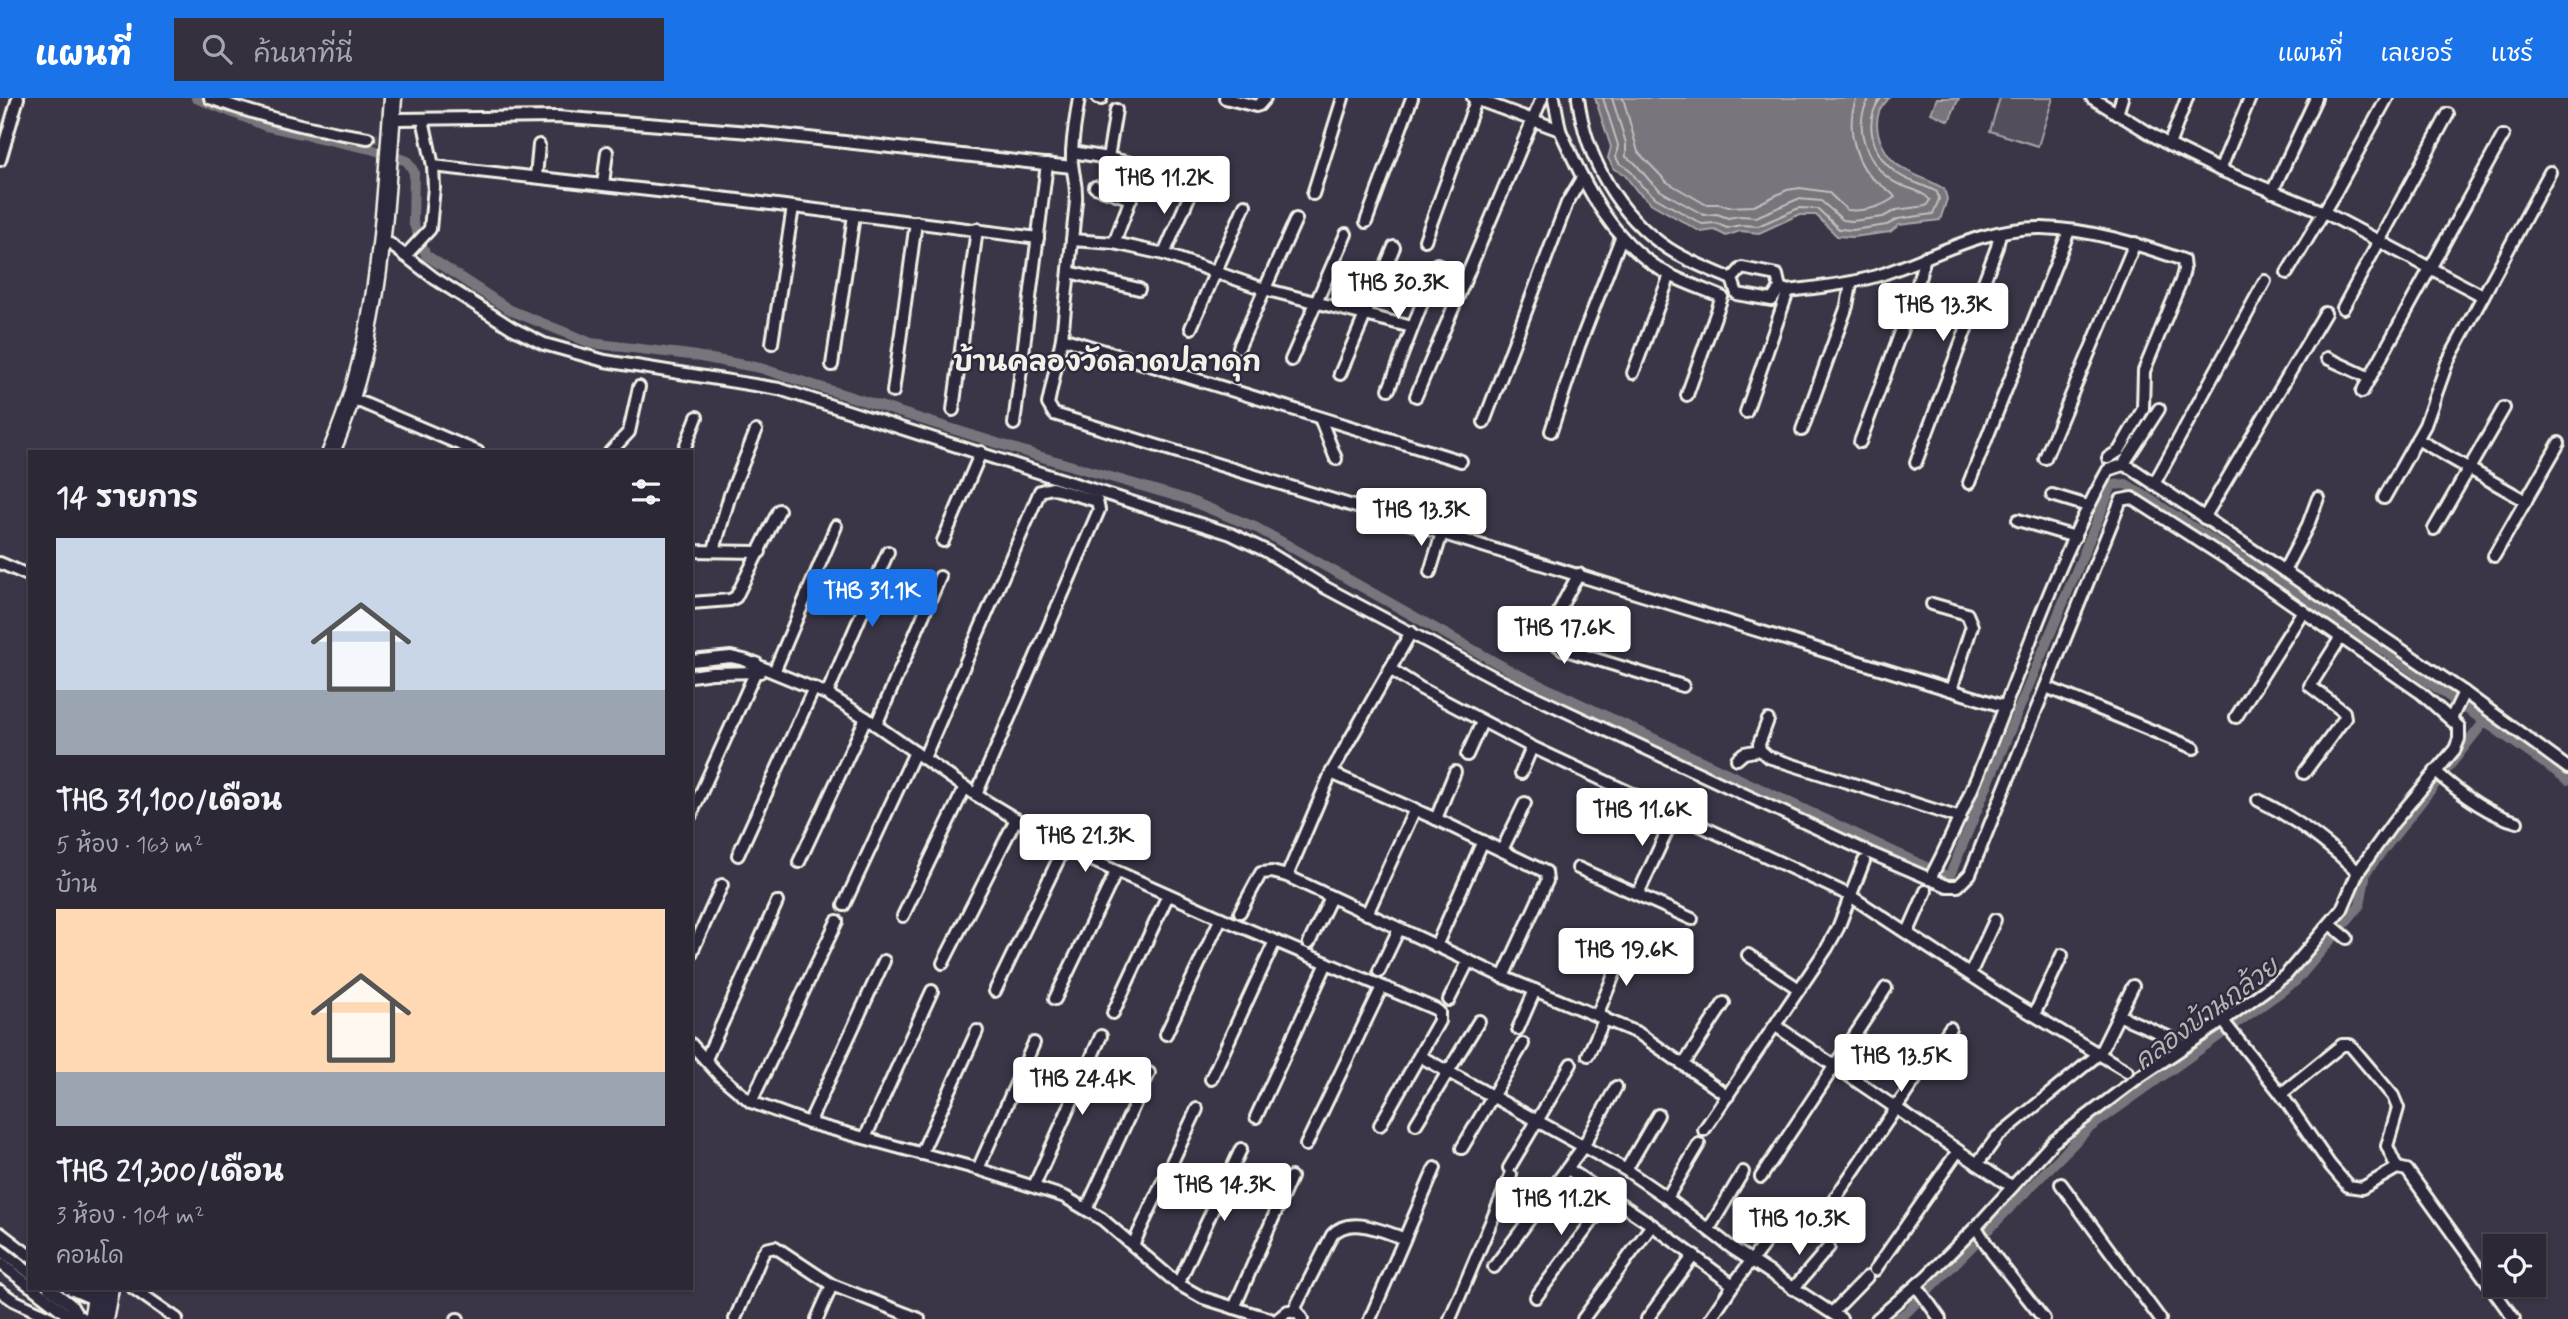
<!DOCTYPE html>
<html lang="th">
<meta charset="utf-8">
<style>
body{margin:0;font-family:Mynerve,"Playpen Sans Thai",sans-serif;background:#34303d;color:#f1f3f6;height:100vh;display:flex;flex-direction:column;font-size:26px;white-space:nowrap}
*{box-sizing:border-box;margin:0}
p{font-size:23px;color:#a6a6ad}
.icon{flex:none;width:38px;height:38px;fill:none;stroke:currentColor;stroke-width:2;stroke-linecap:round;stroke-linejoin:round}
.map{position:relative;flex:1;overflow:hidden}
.panel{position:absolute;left:28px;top:352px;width:665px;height:840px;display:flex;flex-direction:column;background:#2c2835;border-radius:0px;box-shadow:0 2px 5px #0004,0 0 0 2px #484450}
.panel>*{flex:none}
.fabs{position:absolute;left:2483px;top:1136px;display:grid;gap:14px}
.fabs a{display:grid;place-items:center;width:63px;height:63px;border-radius:0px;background:#2c2835;box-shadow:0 2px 5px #0004,0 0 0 2px #484450;font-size:35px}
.price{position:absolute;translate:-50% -60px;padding:0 16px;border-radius:7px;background:#fff;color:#222;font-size:23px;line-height:46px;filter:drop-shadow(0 2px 4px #0008)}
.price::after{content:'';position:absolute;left:50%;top:42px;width:21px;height:16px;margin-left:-10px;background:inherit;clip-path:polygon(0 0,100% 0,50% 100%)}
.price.active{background:#1a73e8;color:#fff}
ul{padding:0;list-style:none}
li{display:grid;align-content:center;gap:14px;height:371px;padding:0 28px}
li span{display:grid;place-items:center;height:217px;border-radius:0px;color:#555}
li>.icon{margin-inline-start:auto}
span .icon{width:126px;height:126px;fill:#fffc;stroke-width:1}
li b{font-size:30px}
h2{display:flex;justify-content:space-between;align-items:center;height:84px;padding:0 28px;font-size:30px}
header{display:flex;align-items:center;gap:42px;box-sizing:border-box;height:98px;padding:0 35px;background:#1a73e8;color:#fff}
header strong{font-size:33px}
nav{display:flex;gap:38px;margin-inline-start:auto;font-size:24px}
.search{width:490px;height:63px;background:#34303d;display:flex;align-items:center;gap:18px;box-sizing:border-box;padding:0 24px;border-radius:0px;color:#a6a6ad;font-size:26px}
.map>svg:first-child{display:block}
.green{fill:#534e5c;stroke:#a4a0a2;stroke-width:2}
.water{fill:#78747b;stroke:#aaa6a7;stroke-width:2}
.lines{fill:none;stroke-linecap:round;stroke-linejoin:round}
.shore{stroke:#c2bfbc;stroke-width:2}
.canal{stroke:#78747b;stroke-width:10}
.street-tunnel{stroke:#57525f;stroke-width:10;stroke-dasharray:10 5;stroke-linecap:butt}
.street-casing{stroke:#f4f1e8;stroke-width:16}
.secondary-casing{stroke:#f4f1e8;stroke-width:21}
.street{stroke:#2f2a3d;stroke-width:10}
.secondary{stroke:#2f2a3d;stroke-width:16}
.labels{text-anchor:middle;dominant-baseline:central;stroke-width:5;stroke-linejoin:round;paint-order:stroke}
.water-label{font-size:26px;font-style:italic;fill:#b6b2b2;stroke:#2f2a3d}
.quarter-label{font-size:28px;font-weight:bold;fill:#f4f1e8;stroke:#2f2a3d}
</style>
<header>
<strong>แผนที่</strong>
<div class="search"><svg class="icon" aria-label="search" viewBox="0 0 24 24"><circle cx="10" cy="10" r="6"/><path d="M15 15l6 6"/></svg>ค้นหาที่นี่</div>
<nav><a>แผนที่</a><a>เลเยอร์</a><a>แชร์</a></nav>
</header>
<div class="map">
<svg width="2568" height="1221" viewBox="0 0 2568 1221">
<rect width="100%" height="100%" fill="#3b3647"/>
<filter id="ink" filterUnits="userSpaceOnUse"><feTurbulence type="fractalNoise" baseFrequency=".0143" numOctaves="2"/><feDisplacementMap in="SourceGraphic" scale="14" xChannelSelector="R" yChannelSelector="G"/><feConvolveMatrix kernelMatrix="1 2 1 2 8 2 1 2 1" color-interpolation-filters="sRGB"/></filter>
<g filter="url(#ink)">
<polygon class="green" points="2000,0 2053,0 2038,48 1990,33"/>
<g class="water">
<path d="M1595,0H1889C1886,4 1881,9 1879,14C1872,34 1886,62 1904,71C1917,79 1930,82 1944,91L1947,101L1940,122L1899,127L1890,134L1853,139L1837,138L1816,117H1798L1759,135L1740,133L1726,138L1715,132L1701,134L1652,106L1637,93L1624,76L1614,71L1608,60L1611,49Z"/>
<polygon points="1937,0 1959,0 1949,23 1931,15"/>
</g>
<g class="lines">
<g class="shore">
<path d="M1603,0L1618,47L1616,59L1619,65L1629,71L1642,88L1656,100L1702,126L1716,125L1727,130L1740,127L1758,128L1799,110L1818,111L1839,131L1853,132L1887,127L1898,121L1933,116L1939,101L1937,94C1925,87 1909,84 1898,76C1873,59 1862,25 1881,0"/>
<path d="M1612,0L1626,45V59L1635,65L1649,82L1661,93L1704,117L1717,116L1728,120L1739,118L1756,119L1798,101L1821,103L1843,122L1852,123L1883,119L1896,112L1926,108L1930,102C1922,92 1908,91 1896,85C1869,71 1850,27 1870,0"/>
<path d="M1623,0L1638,54L1667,84L1705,106H1719L1729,109L1754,108L1787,92L1800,90L1828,94L1847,112C1864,114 1882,109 1895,99C1889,91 1878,86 1870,78C1853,59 1846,23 1857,0"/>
</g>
<g class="canal">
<polyline points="196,0 266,28 371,51 407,63 414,74 413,124 426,157 510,212 591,245 690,257 760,270 1035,357 1186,401 1257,430 1513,574 1943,777 1950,777 2112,387 2126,386 2380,550 2568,682"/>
<polyline points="1897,1221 1907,1214 2088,1031 2296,883 2360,807 2366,774 2484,624"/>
</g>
<polyline class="street-tunnel" points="368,40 390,41"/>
<defs>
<g id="street">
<path d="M210,0C261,19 314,32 368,40"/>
<path d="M1079,0C1076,21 1071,43 1072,64C1073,78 1077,86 1076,103L1062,240L1048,306L1054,316L2006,609"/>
<polyline points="1098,0 1101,1"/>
<polyline points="1225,0 1256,8 1259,7 1265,0"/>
<path d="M1473,0L1560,32C1586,89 1613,148 1672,178C1688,186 1706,192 1722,199L1687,297"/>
<polyline points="1554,0 1560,32"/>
<path d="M1578,0C1586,60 1618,118 1669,151C1689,164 1711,172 1732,181L1737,196L1772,202L1780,190L1777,177L1742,170L1732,181"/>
<polyline points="2092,0 2169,47 2220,72 2324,114 2483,198"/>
<polyline points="2117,16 2122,0"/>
<polyline points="399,21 557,19 763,35 1072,69"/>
<polyline points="423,21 433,68"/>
<polyline points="2169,47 2187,0"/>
<polyline points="1072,54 1108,60 1116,12"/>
<polyline points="1108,60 1153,70"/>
<polyline points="0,62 18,0"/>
<polyline points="2220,72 2250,0"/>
<polyline points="536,78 539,47"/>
<polyline points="603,86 607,54"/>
<polyline points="1095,89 1131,101"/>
<polyline points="2272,94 2316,0"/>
<polyline points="1313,96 1343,0"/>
<polyline points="1366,124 1412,0"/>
<polyline points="1072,142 1114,145 1164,156 1264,191 1412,229"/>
<polyline points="1425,142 1477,0"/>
<polyline points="1114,145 1139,79"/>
<polyline points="390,146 434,180 512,230 544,246 605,263 779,291 1231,436 1266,453 1326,490 1501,583 1870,755 1947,788 1958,788 1970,776 2121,402 2132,400 2235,466 2421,595 2459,629 2459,641 2455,651 2393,725 2358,774 2342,811 2286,877 2220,925 2139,979 2053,1044 1976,1129 1927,1178 1877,1221"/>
<polyline points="1164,156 1192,92"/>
<polyline points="405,158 430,131 434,89 433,68 738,102 1038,140"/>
<polyline points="1069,174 1139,191"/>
<polyline points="2287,175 2335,95 2387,0"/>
<path d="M1780,190L1788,193C1820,189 1852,186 1883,176C1936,158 1984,129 2042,130C2090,131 2138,146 2183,162L2184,172L2181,183L2144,273L2143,311L2119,353L2108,360"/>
<polyline points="2343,210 2448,16"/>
<polyline points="1191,230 1245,107"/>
<polyline points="1062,240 1461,363"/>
<polyline points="772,245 793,109"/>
<polyline points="1239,249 1296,121"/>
<polyline points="2327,260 2370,280"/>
<polyline points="1291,262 1346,136"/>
<polyline points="832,267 854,117"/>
<polyline points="1633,275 1670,177"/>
<polyline points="1340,276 1394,149"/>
<polyline points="1389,291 1437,166"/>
<polyline points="893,294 916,124"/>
<polyline points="2362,294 2503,38"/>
<polyline points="1416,298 1542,0"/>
<polyline points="358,303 478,354"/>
<polyline points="953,312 977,131"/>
<polyline points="1746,314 1788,193"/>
<polyline points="1320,320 1336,361"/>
<polyline points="1484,324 1567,105 1582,80"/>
<polyline points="1014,326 1047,66"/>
<polyline points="1802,332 1847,208 1851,186"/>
<polyline points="1551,333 1579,248 1621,140"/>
<polyline points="2417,341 2526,403"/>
<polyline points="1860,344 1915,196 1925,159"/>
<polyline points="610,354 629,334 639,289"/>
<polyline points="683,354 697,319"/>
<polyline points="2045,360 2135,145"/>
<polyline points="1916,364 1997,149 2000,135"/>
<polyline points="2123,367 2159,311"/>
<polyline points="1969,385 2069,133"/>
<polyline points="2154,386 2265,183"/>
<polyline points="2052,397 2088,408"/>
<polyline points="2384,400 2425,327 2447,265 2550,74"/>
<polyline points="2204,420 2325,215"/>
<polyline points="2018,422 2075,439"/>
<polyline points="2434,431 2504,310"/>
<polyline points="943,443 981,354"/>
<polyline points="714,452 730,397 756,333"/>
<polyline points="691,453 760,454"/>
<polyline points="2494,458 2559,345"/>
<polyline points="0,465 30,478"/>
<polyline points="2284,473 2308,427 2318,400"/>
<polyline points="1430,474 1442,435"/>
<path d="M1579,476C1568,496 1550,521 1555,545L1563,551L1683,588"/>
<polyline points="691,505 730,502 736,499 779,412"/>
<polyline points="1932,506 1967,516 1972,528 1951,592"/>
<polyline points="691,563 731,559 744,562 827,596 866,620 976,697 1064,750 1221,820 1435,911 1439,914 1439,923 1380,1027"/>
<polyline points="1390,571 1420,590 1532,649 1849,797 2007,901 2127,973"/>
<polyline points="774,574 836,428"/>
<polyline points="691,578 712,575 760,574"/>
<polyline points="2046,589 2194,650"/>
<polyline points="827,596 888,454"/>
<polyline points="2236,619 2303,513"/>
<polyline points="2451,621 2464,594"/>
<polyline points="1768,622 1759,646 1760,652 1768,659 1960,720"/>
<polyline points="876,627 940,479"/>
<polyline points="1467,657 1482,624"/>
<polyline points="924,660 1040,393 1052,390 1097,403 1099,412 976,697"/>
<polyline points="1737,661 1744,655 1760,652"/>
<path d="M2435,673C2458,694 2487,716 2517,724"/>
<polyline points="1331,675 1436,721 1546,774 1547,783 1503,879"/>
<polyline points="1521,675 1532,649"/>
<polyline points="2304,675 2345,620 2344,614 2310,588 2341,539"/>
<path d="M2258,702C2295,720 2328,745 2358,774"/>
<polyline points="691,717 755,575 756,565"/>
<polyline points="1436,721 1455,674"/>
<polyline points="1502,752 1525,705"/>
<polyline points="738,757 814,590"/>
<polyline points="799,764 866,620"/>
<polyline points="1578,770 1692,821"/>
<polyline points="1287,778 1331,675 1411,534"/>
<path d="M1930,781C1999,649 2035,502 2108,372L2123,367L2131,370L2464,594L2568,670"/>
<polyline points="1638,796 1675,716"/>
<polyline points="844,807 915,654"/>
<polyline points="1240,814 1261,775 1272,774 1287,778 1503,879 1638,935 1728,998"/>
<polyline points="1367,816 1415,711"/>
<polyline points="903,818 965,689"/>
<polyline points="2330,826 2347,840"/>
<polyline points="1908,834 1926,793"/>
<polyline points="1309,845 1331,799"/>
<polyline points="1436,848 1483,743"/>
<polyline points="691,856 722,787"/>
<polyline points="1748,857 1799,891"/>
<polyline points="943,865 1016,721"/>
<polyline points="1379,873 1399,831"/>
<polyline points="1970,876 1995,822"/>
<polyline points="995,893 1064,750"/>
<polyline points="1055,901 1116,774"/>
<polyline points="1449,902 1468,864"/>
<polyline points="1113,915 1168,797"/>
<polyline points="1597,917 1625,851"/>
<polyline points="2034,917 2062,857"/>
<polyline points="2118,917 2180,944"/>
<polyline points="2223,923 2281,996 2330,1067 2348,1088 2362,1090 2397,1070 2407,1072 2514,1221"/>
<polyline points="1776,928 2004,1084 2013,1088"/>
<polyline points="1518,931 1535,892"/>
<polyline points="1166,936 1221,820"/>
<polyline points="691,946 719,977 751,1004 809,1025 978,1071 1065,1099 1102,1121 1178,1186 1203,1200 1270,1221"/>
<polyline points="1588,957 1605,920"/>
<polyline points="706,961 777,804"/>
<polyline points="1425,961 1626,1072 1667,1100 1732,1150 1841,1221"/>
<polyline points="1684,966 1724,905"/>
<polyline points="1211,981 1275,843"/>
<polyline points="2281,996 2342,947 2350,947 2393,998 2398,1010 2387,1048 2397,1070"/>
<polyline points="751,1004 837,823"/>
<polyline points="1256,1019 1327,865"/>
<polyline points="809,1025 884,863"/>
<polyline points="1416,1026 1479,923"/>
<polyline points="1704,1032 1827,850 1838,830 1864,763"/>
<polyline points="865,1040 932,893"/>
<polyline points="1306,1047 1382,889"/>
<polyline points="1462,1050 1523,946"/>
<polyline points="921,1056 977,933"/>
<polyline points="1977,1066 1997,1039 2100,955 2133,888"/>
<polyline points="1509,1070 1571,966"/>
<polyline points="978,1071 1034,945"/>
<polyline points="1568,1071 1652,1127 1733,1187 1786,1117"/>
<polyline points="1626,1072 1658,1017"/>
<polyline points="1761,1079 1886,890"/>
<polyline points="2061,1086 2160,1221"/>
<polyline points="1034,1088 1101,938"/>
<polyline points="1667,1100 1699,1046"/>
<polyline points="1087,1110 1149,975"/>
<polyline points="1817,1127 1950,930"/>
<polyline points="1976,1129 1992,1155 2044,1221"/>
<polyline points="1709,1131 1743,1074"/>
<polyline points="0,1135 30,1158"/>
<polyline points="1133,1147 1197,1011"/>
<polyline points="0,1152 30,1175"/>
<polyline points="0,1165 30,1188"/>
<polyline points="1494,1169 1583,1049 1616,989"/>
<polyline points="1875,1172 1958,1053"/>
<polyline points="1919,1185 1918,1190 1940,1221"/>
<polyline points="1178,1186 1241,1051"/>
<polyline points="33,1190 65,1215 77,1217 84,1221"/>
<polyline points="49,1190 71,1207 77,1217"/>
<polyline points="68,1190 96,1202"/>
<polyline points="133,1190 177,1221"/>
<polyline points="1793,1191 1829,1149"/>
<polyline points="0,1193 13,1202 53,1221"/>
<polyline points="1536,1199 1611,1098"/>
<polyline points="1234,1210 1291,1079"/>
<path d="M1293,1214L1332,1137C1350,1117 1382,1133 1403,1140"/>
<polyline points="1832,1215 1867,1179"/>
<polyline points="457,1221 458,1221"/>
<polyline points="735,1221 762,1157 766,1151 775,1149 832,1187 919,1221"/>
<polyline points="817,1221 832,1187"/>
<polyline points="1278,1221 1288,1213 1298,1215 1302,1221"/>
<polyline points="1370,1221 1435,1070"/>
<polyline points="1450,1221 1511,1077"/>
<polyline points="1583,1221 1652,1127"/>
<polyline points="1647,1221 1694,1157"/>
<polyline points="1710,1221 1733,1187"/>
</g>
<g id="secondary">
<path d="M331,354C380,242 384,119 393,0"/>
<polyline points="92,1221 98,1190"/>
<polyline points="104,1221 110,1190"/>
</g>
</defs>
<use href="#street" class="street-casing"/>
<use href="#secondary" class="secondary-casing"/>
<use href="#street" class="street"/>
<use href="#secondary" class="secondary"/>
</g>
</g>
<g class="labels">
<g class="water-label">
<text transform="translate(2207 917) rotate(-36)">คลองบ้านกล้วย</text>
</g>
<g class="quarter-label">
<text x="1107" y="265">บ้านคลองวัดลาดปลาดุก</text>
</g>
</g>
</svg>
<div class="fabs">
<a><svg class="icon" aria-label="locate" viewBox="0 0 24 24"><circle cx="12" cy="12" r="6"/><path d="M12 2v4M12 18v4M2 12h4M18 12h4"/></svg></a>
</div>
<b class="price" style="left:1164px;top:118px">THB 11.2K</b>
<b class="price" style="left:1398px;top:223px">THB 30.3K</b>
<b class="price" style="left:1943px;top:245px">THB 13.3K</b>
<b class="price" style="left:1421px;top:450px">THB 13.3K</b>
<b class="price active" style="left:872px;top:531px">THB 31.1K</b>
<b class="price" style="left:1564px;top:568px">THB 17.6K</b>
<b class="price" style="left:1642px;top:750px">THB 11.6K</b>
<b class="price" style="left:1085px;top:776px">THB 21.3K</b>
<b class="price" style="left:1626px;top:890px">THB 19.6K</b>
<b class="price" style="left:1901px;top:996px">THB 13.5K</b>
<b class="price" style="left:1082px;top:1019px">THB 24.4K</b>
<b class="price" style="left:1224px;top:1125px">THB 14.3K</b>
<b class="price" style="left:1561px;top:1139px">THB 11.2K</b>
<b class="price" style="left:1799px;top:1159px">THB 10.3K</b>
<section class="panel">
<h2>14 รายการ<svg class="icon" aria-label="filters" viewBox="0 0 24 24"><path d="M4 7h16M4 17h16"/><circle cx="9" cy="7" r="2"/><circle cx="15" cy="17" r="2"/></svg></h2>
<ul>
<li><span style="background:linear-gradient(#c9d6e8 70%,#9aa5b1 0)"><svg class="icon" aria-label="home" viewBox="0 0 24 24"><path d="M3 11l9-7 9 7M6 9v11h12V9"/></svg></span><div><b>THB 31,100/เดือน</b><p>5 ห้อง · 163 m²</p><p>บ้าน</p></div></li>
<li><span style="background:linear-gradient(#ffd9b3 75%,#9aa5b1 0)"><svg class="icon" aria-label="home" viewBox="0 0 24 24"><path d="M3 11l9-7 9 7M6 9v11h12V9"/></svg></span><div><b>THB 21,300/เดือน</b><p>3 ห้อง · 104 m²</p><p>คอนโด</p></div></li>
</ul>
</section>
</div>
